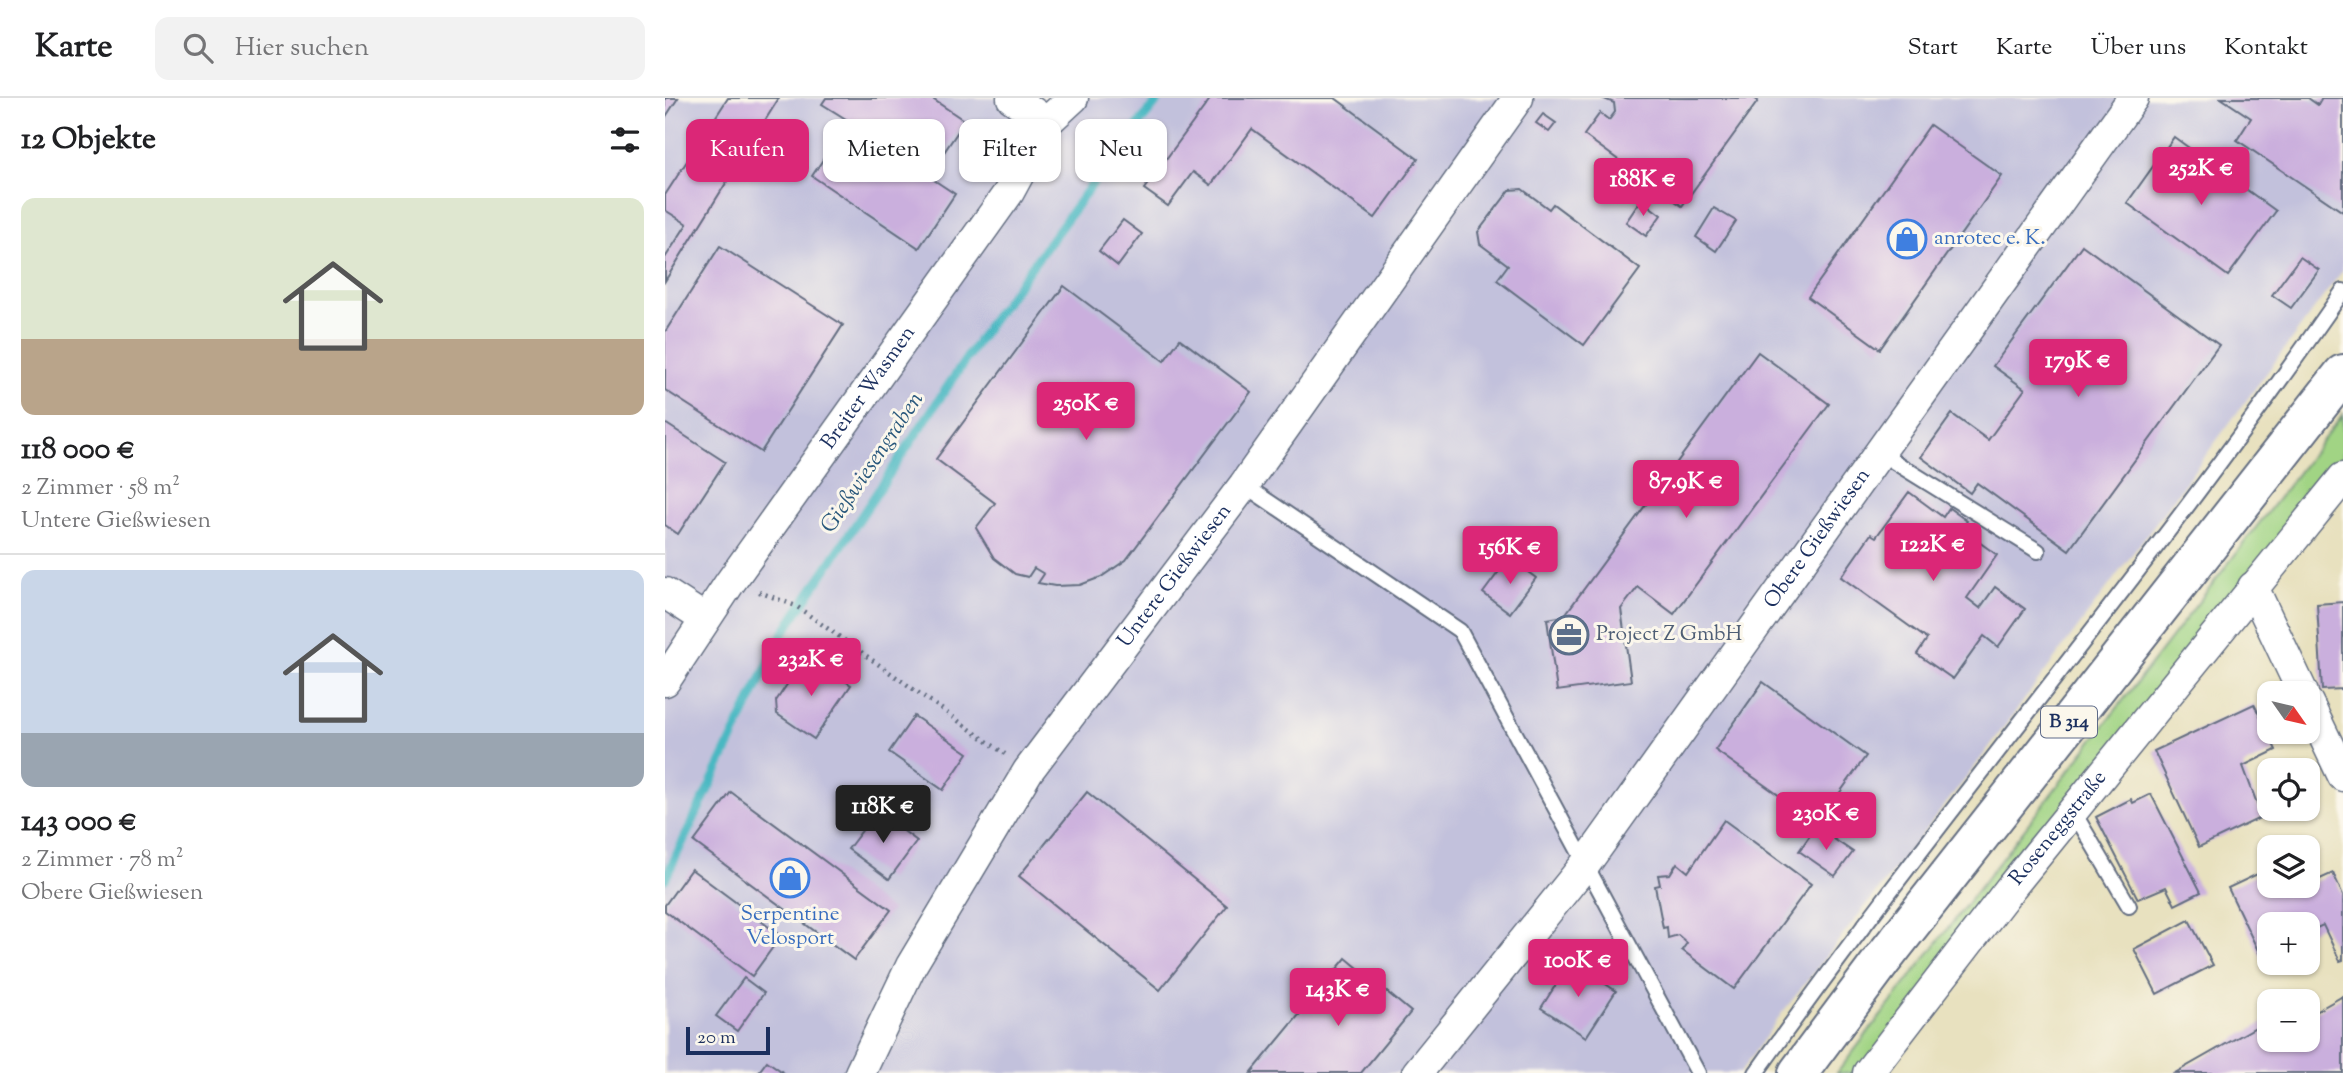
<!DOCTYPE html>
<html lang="de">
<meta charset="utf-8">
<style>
body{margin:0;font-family:"Sorts Mill Goudy",serif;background:#f2f2f2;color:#202124;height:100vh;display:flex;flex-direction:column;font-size:26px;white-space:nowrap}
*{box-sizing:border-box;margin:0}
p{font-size:23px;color:#757577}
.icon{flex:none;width:38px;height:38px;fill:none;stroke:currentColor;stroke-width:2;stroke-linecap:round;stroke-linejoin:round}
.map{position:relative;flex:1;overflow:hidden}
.drawer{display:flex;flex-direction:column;background:#fff;width:665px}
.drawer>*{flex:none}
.hud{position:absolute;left:21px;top:21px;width:665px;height:63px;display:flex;gap:14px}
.needle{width:46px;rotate:124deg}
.controls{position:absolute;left:1592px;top:583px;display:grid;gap:14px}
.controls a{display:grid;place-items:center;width:63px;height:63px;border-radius:14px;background:#fff;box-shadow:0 2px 5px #0004;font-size:35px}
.scale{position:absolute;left:21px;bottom:18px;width:84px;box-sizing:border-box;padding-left:7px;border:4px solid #1b2f5e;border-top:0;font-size:19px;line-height:24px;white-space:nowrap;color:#1b2f5e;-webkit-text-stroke:5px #fbf7ec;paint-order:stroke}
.price{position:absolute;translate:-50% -60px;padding:0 16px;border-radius:7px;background:#db2777;color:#fff;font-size:23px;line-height:46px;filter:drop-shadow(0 2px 4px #0008)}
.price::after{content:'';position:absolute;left:50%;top:42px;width:21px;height:16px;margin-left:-10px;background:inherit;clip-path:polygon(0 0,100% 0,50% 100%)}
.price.current{background:#222;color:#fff}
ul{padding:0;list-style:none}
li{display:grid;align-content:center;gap:14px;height:371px;padding:0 21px}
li+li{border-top:2px solid #e0e0e0}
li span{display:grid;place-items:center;height:217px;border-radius:14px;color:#555}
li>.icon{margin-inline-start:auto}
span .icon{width:126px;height:126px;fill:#fffc;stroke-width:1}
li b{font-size:30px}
h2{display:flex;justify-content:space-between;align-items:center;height:84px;padding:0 21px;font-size:30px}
.pill{padding:0 24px;border-radius:14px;background:#fff;box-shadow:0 2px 5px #0004;font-size:24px;line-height:63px}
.pill.current{background:#db2777;color:#fff}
header{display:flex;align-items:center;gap:42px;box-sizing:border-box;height:98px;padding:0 35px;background:#fff;border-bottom:2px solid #e0e0e0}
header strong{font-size:33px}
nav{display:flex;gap:38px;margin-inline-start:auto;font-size:24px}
.search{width:490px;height:63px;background:#f2f2f2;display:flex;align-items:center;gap:18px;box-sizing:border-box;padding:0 24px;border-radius:14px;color:#757577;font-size:26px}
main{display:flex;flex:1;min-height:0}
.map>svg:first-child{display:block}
.industrial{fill:#c2c1dc}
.green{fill:#a1d484;stroke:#5e8271;stroke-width:2}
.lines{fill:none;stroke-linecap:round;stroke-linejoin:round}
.stream{stroke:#49b8c2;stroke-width:9}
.building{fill:#caafdd}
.lane-casing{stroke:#636d80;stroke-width:18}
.street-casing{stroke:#636d80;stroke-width:33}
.primary-casing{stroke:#636d80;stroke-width:42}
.path{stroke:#636d80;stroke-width:4.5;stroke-dasharray:2 5;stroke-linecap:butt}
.lane{stroke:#fff;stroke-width:14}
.street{stroke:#fff;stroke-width:30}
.primary{stroke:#fff;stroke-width:38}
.labels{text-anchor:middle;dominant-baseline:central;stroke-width:6;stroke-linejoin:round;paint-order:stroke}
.shield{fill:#fbf7ec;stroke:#5e6b89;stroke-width:2}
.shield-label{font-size:19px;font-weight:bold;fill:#1b2f5e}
.shop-label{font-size:21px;fill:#366cbe;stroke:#fbf7ec;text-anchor:start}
.street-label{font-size:21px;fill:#1b2f5e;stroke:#fbf7ec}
.service-label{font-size:21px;fill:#4e5e75;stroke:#fbf7ec;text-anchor:start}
.water-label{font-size:23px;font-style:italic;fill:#29587c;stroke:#fbf7ec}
</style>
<header>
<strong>Karte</strong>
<div class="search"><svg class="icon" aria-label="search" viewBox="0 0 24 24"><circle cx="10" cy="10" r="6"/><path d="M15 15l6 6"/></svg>Hier suchen</div>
<nav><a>Start</a><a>Karte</a><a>Über uns</a><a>Kontakt</a></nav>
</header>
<main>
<section class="drawer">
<h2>12 Objekte<svg class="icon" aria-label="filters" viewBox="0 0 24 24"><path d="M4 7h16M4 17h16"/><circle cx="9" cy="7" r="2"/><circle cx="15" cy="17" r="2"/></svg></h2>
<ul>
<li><span style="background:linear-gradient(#dfe7d0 65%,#b9a48a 0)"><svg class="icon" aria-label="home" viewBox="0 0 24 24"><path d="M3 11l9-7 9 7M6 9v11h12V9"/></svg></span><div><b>118 000 €</b><p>2 Zimmer · 58 m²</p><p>Untere Gießwiesen</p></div></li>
<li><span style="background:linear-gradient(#c9d6e8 75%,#9aa5b1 0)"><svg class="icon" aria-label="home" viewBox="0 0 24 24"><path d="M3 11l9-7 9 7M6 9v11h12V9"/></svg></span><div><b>143 000 €</b><p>2 Zimmer · 78 m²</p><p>Obere Gießwiesen</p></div></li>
</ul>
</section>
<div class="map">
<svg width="1678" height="975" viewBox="0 0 1678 975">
<rect width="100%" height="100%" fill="#fbf7ec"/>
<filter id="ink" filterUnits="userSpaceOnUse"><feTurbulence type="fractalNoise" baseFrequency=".0143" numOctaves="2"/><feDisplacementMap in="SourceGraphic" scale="14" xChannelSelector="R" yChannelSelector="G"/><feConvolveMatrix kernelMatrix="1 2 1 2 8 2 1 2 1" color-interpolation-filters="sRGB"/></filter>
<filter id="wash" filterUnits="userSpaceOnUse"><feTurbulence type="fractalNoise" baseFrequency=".00686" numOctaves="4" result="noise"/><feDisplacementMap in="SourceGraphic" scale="28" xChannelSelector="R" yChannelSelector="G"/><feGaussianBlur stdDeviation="1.57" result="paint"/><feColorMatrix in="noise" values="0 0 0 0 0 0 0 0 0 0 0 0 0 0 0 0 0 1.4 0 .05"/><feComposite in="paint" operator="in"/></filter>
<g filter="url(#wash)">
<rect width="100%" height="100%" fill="#e8e1bf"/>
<polygon class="industrial" points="0,0 1678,0 1678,172 1305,675 1117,915 1075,975 0,975"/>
<polygon class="green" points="1678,316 1678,380 1203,975 1172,975"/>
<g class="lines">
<polyline class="stream" points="0,781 117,537 325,225 448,58 495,0"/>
</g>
<g id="blocks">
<g class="building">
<polygon points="0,0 13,0 0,20"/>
<polygon points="63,0 114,0 0,183 0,160 22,126 0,112 0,97"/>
<polygon points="161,0 266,0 300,23 263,78 290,96 254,150 147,78 184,23 157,6"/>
<polygon points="546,0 670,0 753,61 710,120 587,31 546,87 528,74 503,108 479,91"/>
<polygon points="937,0 1089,0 1093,3 1017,108 919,37 935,15 944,22 950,14 949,5"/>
<polygon points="1556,0 1643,0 1653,7 1657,0 1678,0 1678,114 1572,42 1586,20"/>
<polygon points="878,16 891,25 884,34 871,25"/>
<polygon points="1265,27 1337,78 1215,251 1143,199"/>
<polygon points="1509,39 1611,113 1563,178 1462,105"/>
<polygon points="857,91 884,111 888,106 975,171 919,247 832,182 843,167 815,146 813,134 845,92"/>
<polygon points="976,102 996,117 981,138 961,124"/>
<polygon points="1049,110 1071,123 1051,153 1031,139"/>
<polygon points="458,122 477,136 453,168 434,153"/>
<polygon points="1417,147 1554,247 1404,452 1312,385 1305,395 1256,359 1287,316 1323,342 1360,291 1328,268"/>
<polygon points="55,148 178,227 96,354 0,292 0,234"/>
<polygon points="1635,159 1654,172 1626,210 1607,197"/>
<polygon points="399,188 499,263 515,241 586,294 461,462 436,479 415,487 390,488 373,485 379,476 369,470 363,479 350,476 329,460 311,430 330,405 271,361"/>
<polygon points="1093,254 1164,306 1009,516 973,489 956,511 966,583 892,593 882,521 899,518"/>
<polygon points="0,325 60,364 13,436 0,427"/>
<polygon points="1244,394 1278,419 1284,410 1302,423 1296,431 1332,457 1302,500 1315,510 1330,489 1360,511 1333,549 1319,538 1288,581 1252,556 1262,541 1176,479 1206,436 1211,439"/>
<polygon points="844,460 871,480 845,515 818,495"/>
<polygon points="1678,504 1678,591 1657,592 1652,506"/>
<polygon points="145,566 155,566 186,587 149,641 112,616 111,603 133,570"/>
<polygon points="1098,584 1201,658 1153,725 1050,652"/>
<polygon points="1589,606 1611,652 1578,668 1597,719 1534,749 1489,653"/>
<polygon points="249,618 303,655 278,692 224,654"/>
<polygon points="66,694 226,812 189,862 29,744"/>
<polygon points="422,694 562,808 495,892 354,778"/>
<polygon points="1486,696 1536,794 1510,807 1501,789 1473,801 1431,719 1466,701 1468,705"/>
<polygon points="212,713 252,743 224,781 183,751"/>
<polygon points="1059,722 1146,786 1069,891 1017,852 1022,845 1013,837 1003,840 1002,829 998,830 990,788 995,787 993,777 1005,776 1012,765 1023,774"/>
<polygon points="1151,729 1188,754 1170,778 1134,753"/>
<polygon points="1605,770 1605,788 1618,788 1622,796 1668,775 1678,797 1678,862 1675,863 1658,827 1643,834 1643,826 1605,826 1605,857 1597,861 1563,790"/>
<polygon points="26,771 116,838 87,878 0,813 0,807"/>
<polygon points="1524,822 1548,867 1492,896 1469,851"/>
<polygon points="681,860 746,914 696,975 586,975"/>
<polygon points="906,863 951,893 921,939 876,910"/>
<polygon points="79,880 99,895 72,933 51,918"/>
<polygon points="1678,898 1678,975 1510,975 1605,921 1605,942 1643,942 1643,918"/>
<polygon points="102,963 119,975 93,975"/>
</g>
</g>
</g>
<g filter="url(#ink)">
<use href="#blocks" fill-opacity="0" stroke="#636d80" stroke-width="2"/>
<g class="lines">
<defs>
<g id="lane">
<polyline points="1215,355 1373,453"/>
<polyline points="579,387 795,533 1033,975"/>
<polyline points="1408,713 1464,808"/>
<path d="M1091,975C1280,709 1493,462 1678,193"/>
</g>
<g id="street">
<polyline points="347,0 382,24"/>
<polyline points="1588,489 1638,595"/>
<polyline points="0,495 40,521"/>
<path id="s1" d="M0,583L64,486L344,94L382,24L408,0"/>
<polyline points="1643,605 1678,678"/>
<path id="s2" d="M195,975L246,868L363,673L579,387L853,0"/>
<path id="s3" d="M752,975L919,768L1468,0"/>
<path id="s4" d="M1203,975L1347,788L1678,380"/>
</g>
<polyline id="primary" points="1133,975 1218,861 1678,276"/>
</defs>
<use href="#lane" class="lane-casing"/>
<use href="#street" class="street-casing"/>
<use href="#primary" class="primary-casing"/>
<polyline class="path" points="94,494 131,508 340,656"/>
<use href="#lane" class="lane"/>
<use href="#street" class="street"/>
<use href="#primary" class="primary"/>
</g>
</g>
<defs>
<symbol id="shop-ring" viewBox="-11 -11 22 22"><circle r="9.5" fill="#fbf7ec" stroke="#3f7fe0" stroke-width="1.5"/><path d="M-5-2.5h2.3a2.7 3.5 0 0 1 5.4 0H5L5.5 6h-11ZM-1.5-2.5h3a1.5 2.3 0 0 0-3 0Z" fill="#3f7fe0"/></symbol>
<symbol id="office-ring" viewBox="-11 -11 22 22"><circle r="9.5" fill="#fbf7ec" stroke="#5c6f8a" stroke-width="1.5"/><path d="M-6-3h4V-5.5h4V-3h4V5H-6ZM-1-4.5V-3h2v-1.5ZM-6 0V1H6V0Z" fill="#5c6f8a"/></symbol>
</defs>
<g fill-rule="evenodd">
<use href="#shop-ring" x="1220" y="119" width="44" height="44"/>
<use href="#office-ring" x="882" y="515" width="44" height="44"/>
<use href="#shop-ring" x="103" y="758" width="44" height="44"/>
</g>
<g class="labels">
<rect class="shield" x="1376" y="608.5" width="56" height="31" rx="5"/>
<g class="shield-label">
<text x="1404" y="624">B 314</text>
</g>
<g class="shop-label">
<text x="1269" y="141">anrotec e. K.</text>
<text x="125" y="817" text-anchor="middle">Serpentine<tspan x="125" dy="24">Velosport</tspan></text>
</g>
<g class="street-label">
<text stroke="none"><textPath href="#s1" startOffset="357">Breiter Wasmen</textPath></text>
<text stroke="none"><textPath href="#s3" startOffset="668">Obere Gießwiesen</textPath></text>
<text stroke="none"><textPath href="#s2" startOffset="590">Untere Gießwiesen</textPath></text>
<text stroke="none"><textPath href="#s4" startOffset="310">Roseneggstraße</textPath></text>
</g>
<g class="service-label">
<text x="931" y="537">Project Z GmbH</text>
</g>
<g class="water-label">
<text transform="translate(208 365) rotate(-56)">Gießwiesengraben</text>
</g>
</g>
</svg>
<div class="controls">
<a><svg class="needle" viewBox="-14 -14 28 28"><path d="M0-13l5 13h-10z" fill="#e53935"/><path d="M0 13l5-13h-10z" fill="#757577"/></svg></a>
<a><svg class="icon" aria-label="locate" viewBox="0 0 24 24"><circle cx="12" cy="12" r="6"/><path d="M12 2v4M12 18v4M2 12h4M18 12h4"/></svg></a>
<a><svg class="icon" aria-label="layers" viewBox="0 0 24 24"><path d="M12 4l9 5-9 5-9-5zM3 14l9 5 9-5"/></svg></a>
<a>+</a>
<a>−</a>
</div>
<div class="scale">20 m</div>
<b class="price" style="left:1536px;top:109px">252K €</b>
<b class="price" style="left:978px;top:120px">188K €</b>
<b class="price" style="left:1413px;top:301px">179K €</b>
<b class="price" style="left:421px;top:344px">250K €</b>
<b class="price" style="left:1021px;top:422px">87.9K €</b>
<b class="price" style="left:1268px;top:485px">122K €</b>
<b class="price" style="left:845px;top:488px">156K €</b>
<b class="price" style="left:146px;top:600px">232K €</b>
<b class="price current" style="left:218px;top:747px">118K €</b>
<b class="price" style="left:1161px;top:754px">230K €</b>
<b class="price" style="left:913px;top:901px">100K €</b>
<b class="price" style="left:673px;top:930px">143K €</b>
<div class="hud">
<a class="pill current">Kaufen</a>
<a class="pill">Mieten</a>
<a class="pill">Filter</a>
<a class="pill">Neu</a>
</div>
</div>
</main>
